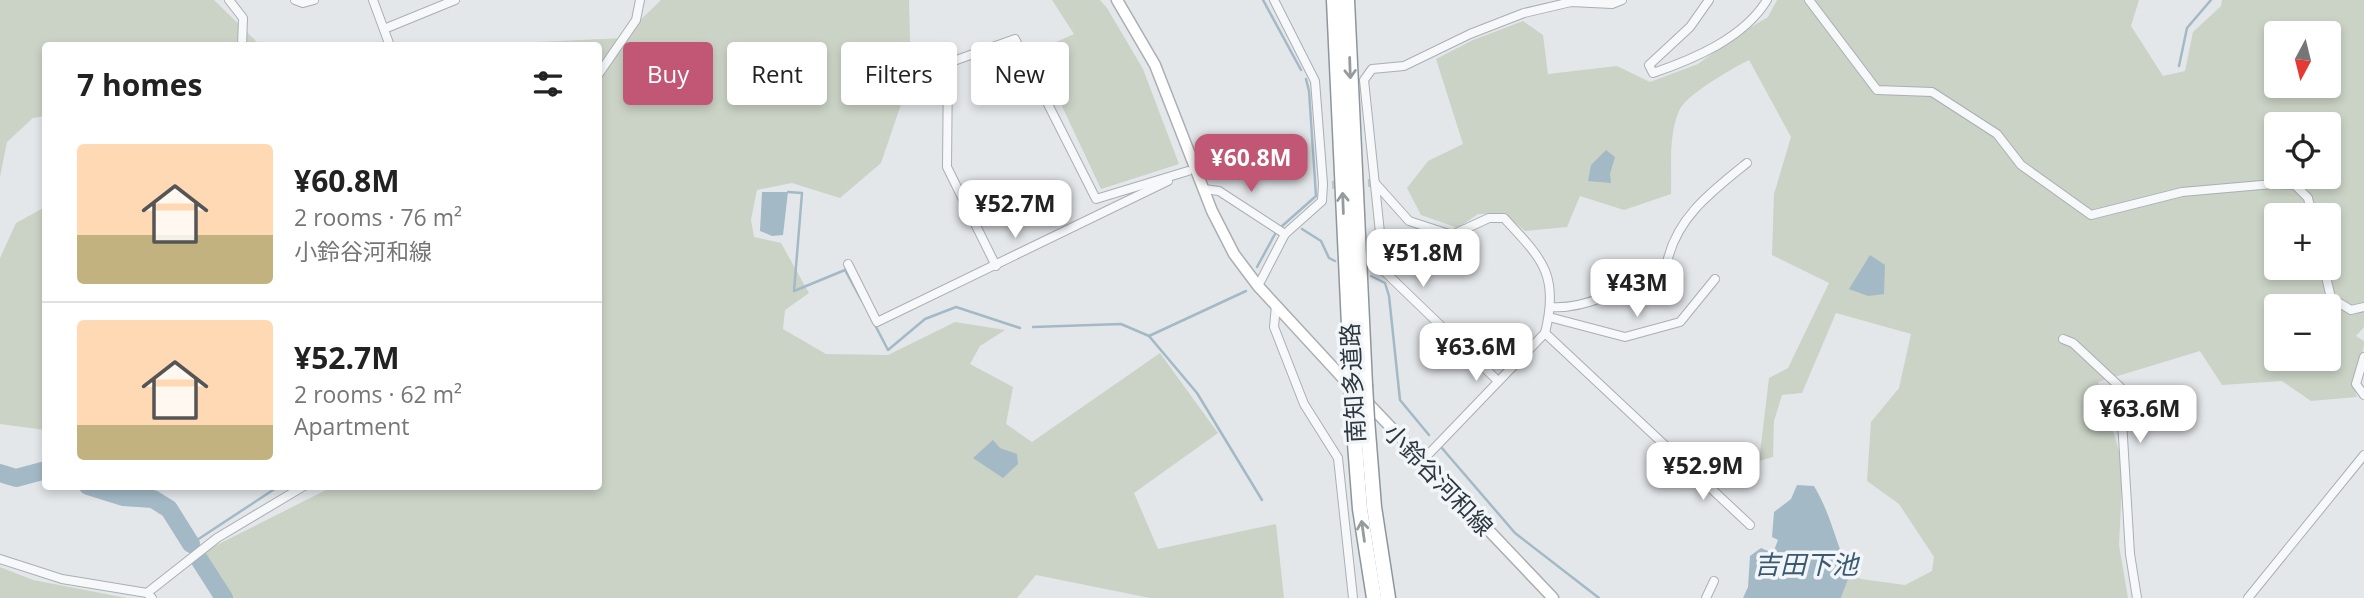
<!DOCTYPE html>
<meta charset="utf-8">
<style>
body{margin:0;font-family:"Open Sans","Noto Sans JP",sans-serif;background:#f6f6f6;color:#222;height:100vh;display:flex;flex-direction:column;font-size:26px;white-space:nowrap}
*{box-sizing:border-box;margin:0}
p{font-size:23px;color:#767676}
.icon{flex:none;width:38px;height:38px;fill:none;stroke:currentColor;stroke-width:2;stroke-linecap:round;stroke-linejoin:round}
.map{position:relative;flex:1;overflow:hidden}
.side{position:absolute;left:42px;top:42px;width:560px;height:448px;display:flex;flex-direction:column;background:#fff;border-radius:7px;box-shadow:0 4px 10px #0003}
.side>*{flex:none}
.top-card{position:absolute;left:623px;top:42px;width:665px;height:63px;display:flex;gap:14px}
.needle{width:46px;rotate:187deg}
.tools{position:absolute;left:2264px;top:21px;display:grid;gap:14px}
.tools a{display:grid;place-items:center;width:77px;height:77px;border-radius:7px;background:#fff;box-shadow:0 4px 10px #0003;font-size:35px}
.price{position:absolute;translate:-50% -60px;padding:0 16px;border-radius:14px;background:#fff;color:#222;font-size:23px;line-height:46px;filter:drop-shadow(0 2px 4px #0008)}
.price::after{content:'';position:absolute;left:50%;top:42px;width:21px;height:16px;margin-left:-10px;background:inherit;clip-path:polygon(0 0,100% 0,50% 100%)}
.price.on{background:#c15774;color:#fff}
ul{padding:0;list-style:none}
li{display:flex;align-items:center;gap:21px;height:175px;padding:0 35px}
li+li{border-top:2px solid #e0e0e0}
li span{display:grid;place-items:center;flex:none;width:196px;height:140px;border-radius:7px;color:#555}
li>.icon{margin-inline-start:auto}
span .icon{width:84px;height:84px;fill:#fffc;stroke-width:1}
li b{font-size:30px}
h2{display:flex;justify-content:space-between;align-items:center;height:84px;padding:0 35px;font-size:30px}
.pill{padding:0 24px;border-radius:7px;background:#fff;box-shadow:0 4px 10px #0003;font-size:24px;line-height:63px}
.pill.on{background:#c15774;color:#fff}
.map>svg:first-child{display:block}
.green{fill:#cbd3c6;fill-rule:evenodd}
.water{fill:#a3b9c6}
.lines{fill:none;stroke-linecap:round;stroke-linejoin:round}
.stream{stroke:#a3b9c6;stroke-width:2.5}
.river{stroke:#a3b9c6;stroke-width:18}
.minor-tunnel{stroke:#bfc4c8;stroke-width:8;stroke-dasharray:8 4;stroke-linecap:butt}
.minor-casing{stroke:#a9afb4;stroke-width:10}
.secondary-casing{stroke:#a9afb4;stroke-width:13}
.motorway-casing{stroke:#8d969f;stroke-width:17}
.minor{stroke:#f6f8f9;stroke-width:8}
.secondary{stroke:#fff;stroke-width:10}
.motorway{stroke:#fff;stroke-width:14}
.motorway-bridge-casing{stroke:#8d969f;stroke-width:17;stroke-linecap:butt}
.motorway-bridge{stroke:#fff;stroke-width:14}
.oneway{stroke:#969ba0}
.labels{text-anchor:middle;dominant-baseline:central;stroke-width:7;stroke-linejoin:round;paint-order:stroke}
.street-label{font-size:24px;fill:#2d3741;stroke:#f3f6f8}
.water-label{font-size:26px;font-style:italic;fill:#3b5a71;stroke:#f3f6f8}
</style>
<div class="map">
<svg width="2364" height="598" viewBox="0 0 2364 598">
<rect width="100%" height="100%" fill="#e4e7ea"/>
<g class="green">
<polygon points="0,0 214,0 260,45 46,46 45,116 33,118 7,142 0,177"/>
<polygon points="661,0 909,0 911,75 881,163 840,198 792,183 757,190 751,220 754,237 781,243 809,293 785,310 783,329 826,354 888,355 955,322 1005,330 980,346 970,364 1013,387 1006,424 1032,442 1160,353 1218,433 1134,493 1158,549 1276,524 1284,598 1150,598 1036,575 1017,598 233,598 203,552 332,487 598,486 598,46 474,45 622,38"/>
<polygon points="1052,0 1100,0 1107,8 1143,69 1179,164 1101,189 1036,51 1074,34"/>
<path d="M1777,0H2139L2131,26L2163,76L2185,71L2193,32L2221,6L2222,0H2364V327L2356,336L2364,341C2364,362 2350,377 2357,397L2311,401L2282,381L2222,385L2200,351L2098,382L2123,464L2119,545L2128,598H1841L1850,574L1861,579L1905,585L1932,571L1934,557L1899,504L1867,481L1871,422L1899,388L1911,334L1836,313L1802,393L1782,395L1774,421L1773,457L1759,461L1769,378L1788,368L1829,283L1772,255L1774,194L1791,137L1749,60C1733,68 1685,95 1679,111C1668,137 1672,167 1671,194L1624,210L1580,196L1567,227L1525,231L1505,214H1478L1458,228L1421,215L1407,188L1428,161L1463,144L1436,59L1473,40L1523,21L1543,35L1548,74L1617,66L1650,82L1698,64L1736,36L1768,17ZM2277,33H2329V86H2277ZM2277,124H2329V177H2277ZM2277,215H2329V268H2277ZM2277,306H2329V359H2277Z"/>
<polygon points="45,207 45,430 0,424 0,258 16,223"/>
<polygon points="0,567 33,580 127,598 0,598"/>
</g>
<g class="water">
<polygon points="1606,150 1615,157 1610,174 1611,183 1588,181 1591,165"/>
<polygon points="762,192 788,192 783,235 772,236 760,231"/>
<polygon points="1870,255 1885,265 1884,294 1868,296 1849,289"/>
<polygon points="993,440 1000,448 1017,454 1018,464 1003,478 973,458"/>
<path d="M1797,485L1814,486C1831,514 1836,544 1850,574L1841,598H1743L1748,587L1750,556L1761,548L1773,553L1778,540L1772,537L1774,512L1791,499Z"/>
</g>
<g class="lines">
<g class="stream">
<polyline points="1263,0 1301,70"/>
<polyline points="2179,66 2187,28 2211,0"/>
<polyline points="788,192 802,193 794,291 845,270 862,301"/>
<polyline points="1281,227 1316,196 1309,91 1306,79"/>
<polyline points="1302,229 1321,241 1329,258 1335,261"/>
<polyline points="1257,267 1275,234"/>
<polyline points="1371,276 1385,283 1389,296 1400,400 1429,435"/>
<polyline points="1246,291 1149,336 1197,393 1262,500"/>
<polyline points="875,325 888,350 925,319 956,307 1020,328"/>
<polyline points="1033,327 1121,324 1149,336"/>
<polyline points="1441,447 1515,533 1599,598"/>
<polyline points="191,544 279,486"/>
</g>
<g class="river">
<polyline points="0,473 16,478 46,470"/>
<polyline points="88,486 123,497 153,499 169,509 191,544"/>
<polyline points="199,559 224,598"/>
</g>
<polyline class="minor-tunnel" points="1332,185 1370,183"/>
<defs>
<g id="minor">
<polyline points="229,0 243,18 242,46"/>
<polyline points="295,0 303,3 314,0"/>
<polyline points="373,0 390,46"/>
<path d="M1709,0L1690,27L1649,65L1653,73C1694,59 1744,38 1767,0"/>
<polyline points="1809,0 1877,90 1932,92 1997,134 2021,165 2091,215 2182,192 2273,184 2295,185 2308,198 2312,215"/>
<polyline points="384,29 455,0"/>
<polyline points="598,75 636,20 640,0"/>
<path d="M1376,184L1409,221L1452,235L1489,218H1504C1541,258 1560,274 1545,333L1422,461"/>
<polyline points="1204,189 1219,191 1285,234"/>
<polyline points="848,264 877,322 1168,181"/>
<polyline points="996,266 947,167 948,63 1015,39 1096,199 1188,171"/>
<polyline points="2324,268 2331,298 2351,310 2364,307"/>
<polyline points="1258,286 1285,234 1322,201 1323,184 1315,81 1274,0"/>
<polyline points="1276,305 1274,327 1304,404 1338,458 1353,598"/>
<path d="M1550,307C1592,310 1632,283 1667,263C1676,218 1712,191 1747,163"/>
<polyline points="1549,317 1625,337 1680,322 1715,279"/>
<polyline points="1545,333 1750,525"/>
<polyline points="2063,339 2073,343 2120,387 2130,554 2137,598"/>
<polyline points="2364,357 2356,384 2364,395"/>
<polyline points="1498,381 1384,271 1364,80 1372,69 1404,66 1470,34 1524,13 1571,2 1612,4 1622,0"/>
<polyline points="0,559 62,579 147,593 152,598"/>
<polyline points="147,593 217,538 304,486"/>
<polyline points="1706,598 1714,581"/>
<polyline points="2248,598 2364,455"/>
</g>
<g id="secondary">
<polyline points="1117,0 1155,65 1212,211 1234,254 1258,286 1352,388"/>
<polyline points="1364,399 1553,598"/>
</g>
<g id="motorway">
<polyline points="1334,0 1351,369"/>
<polyline points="1347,0 1365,385"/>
<polyline points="1352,404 1360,509 1374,598"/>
<polyline points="1367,419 1374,507 1388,598"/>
</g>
</defs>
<use href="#minor" class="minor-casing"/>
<use href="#secondary" class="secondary-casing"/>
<use href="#motorway" class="motorway-casing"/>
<use href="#minor" class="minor"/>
<use href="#secondary" class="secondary"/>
<use href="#motorway" class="motorway"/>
<defs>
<g id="motorway-bridge">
<polyline points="1351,369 1352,404"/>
<polyline points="1365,385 1367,419"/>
</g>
</defs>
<use href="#motorway-bridge" class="motorway-bridge-casing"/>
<use href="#motorway-bridge" class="motorway-bridge"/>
</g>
<defs><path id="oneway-shaft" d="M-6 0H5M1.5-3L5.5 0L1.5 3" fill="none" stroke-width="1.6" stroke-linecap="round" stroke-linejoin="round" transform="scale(1.75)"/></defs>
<g class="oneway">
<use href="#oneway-shaft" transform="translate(1350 68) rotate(88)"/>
<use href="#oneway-shaft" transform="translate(1343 203) rotate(-92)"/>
<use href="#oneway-shaft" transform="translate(1363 531) rotate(-98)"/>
</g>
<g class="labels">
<g class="street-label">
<text transform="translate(1352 383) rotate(-93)">南知多道路</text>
<text transform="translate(1439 479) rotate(46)">小鈴谷河和線</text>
</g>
<g class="water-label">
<text x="1806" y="564">吉田下池</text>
</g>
</g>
</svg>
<div class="tools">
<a><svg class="needle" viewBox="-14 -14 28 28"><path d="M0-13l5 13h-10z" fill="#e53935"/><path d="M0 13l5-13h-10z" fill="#767676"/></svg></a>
<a><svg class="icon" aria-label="locate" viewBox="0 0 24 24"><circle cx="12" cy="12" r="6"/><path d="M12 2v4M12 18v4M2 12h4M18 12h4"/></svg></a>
<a>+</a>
<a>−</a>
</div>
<b class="price on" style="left:1251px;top:194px">¥60.8M</b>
<b class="price" style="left:1015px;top:240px">¥52.7M</b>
<b class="price" style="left:1423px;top:289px">¥51.8M</b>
<b class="price" style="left:1637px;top:319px">¥43M</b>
<b class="price" style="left:1476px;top:383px">¥63.6M</b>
<b class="price" style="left:2140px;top:445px">¥63.6M</b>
<b class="price" style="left:1703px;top:502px">¥52.9M</b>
<div class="top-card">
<a class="pill on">Buy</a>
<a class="pill">Rent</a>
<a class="pill">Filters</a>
<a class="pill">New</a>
</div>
<section class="side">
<h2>7 homes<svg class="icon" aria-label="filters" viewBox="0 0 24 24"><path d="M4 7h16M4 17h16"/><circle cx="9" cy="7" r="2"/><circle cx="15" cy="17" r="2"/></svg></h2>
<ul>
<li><span style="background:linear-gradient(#ffd9b3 65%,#c2b280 0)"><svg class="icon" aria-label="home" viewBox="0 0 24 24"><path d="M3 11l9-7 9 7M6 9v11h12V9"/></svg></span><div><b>¥60.8M</b><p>2 rooms · 76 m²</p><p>小鈴谷河和線</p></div></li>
<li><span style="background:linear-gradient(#ffd9b3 75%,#c2b280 0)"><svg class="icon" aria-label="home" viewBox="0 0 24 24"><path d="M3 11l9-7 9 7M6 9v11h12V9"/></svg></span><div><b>¥52.7M</b><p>2 rooms · 62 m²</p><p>Apartment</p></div></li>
</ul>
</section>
</div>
